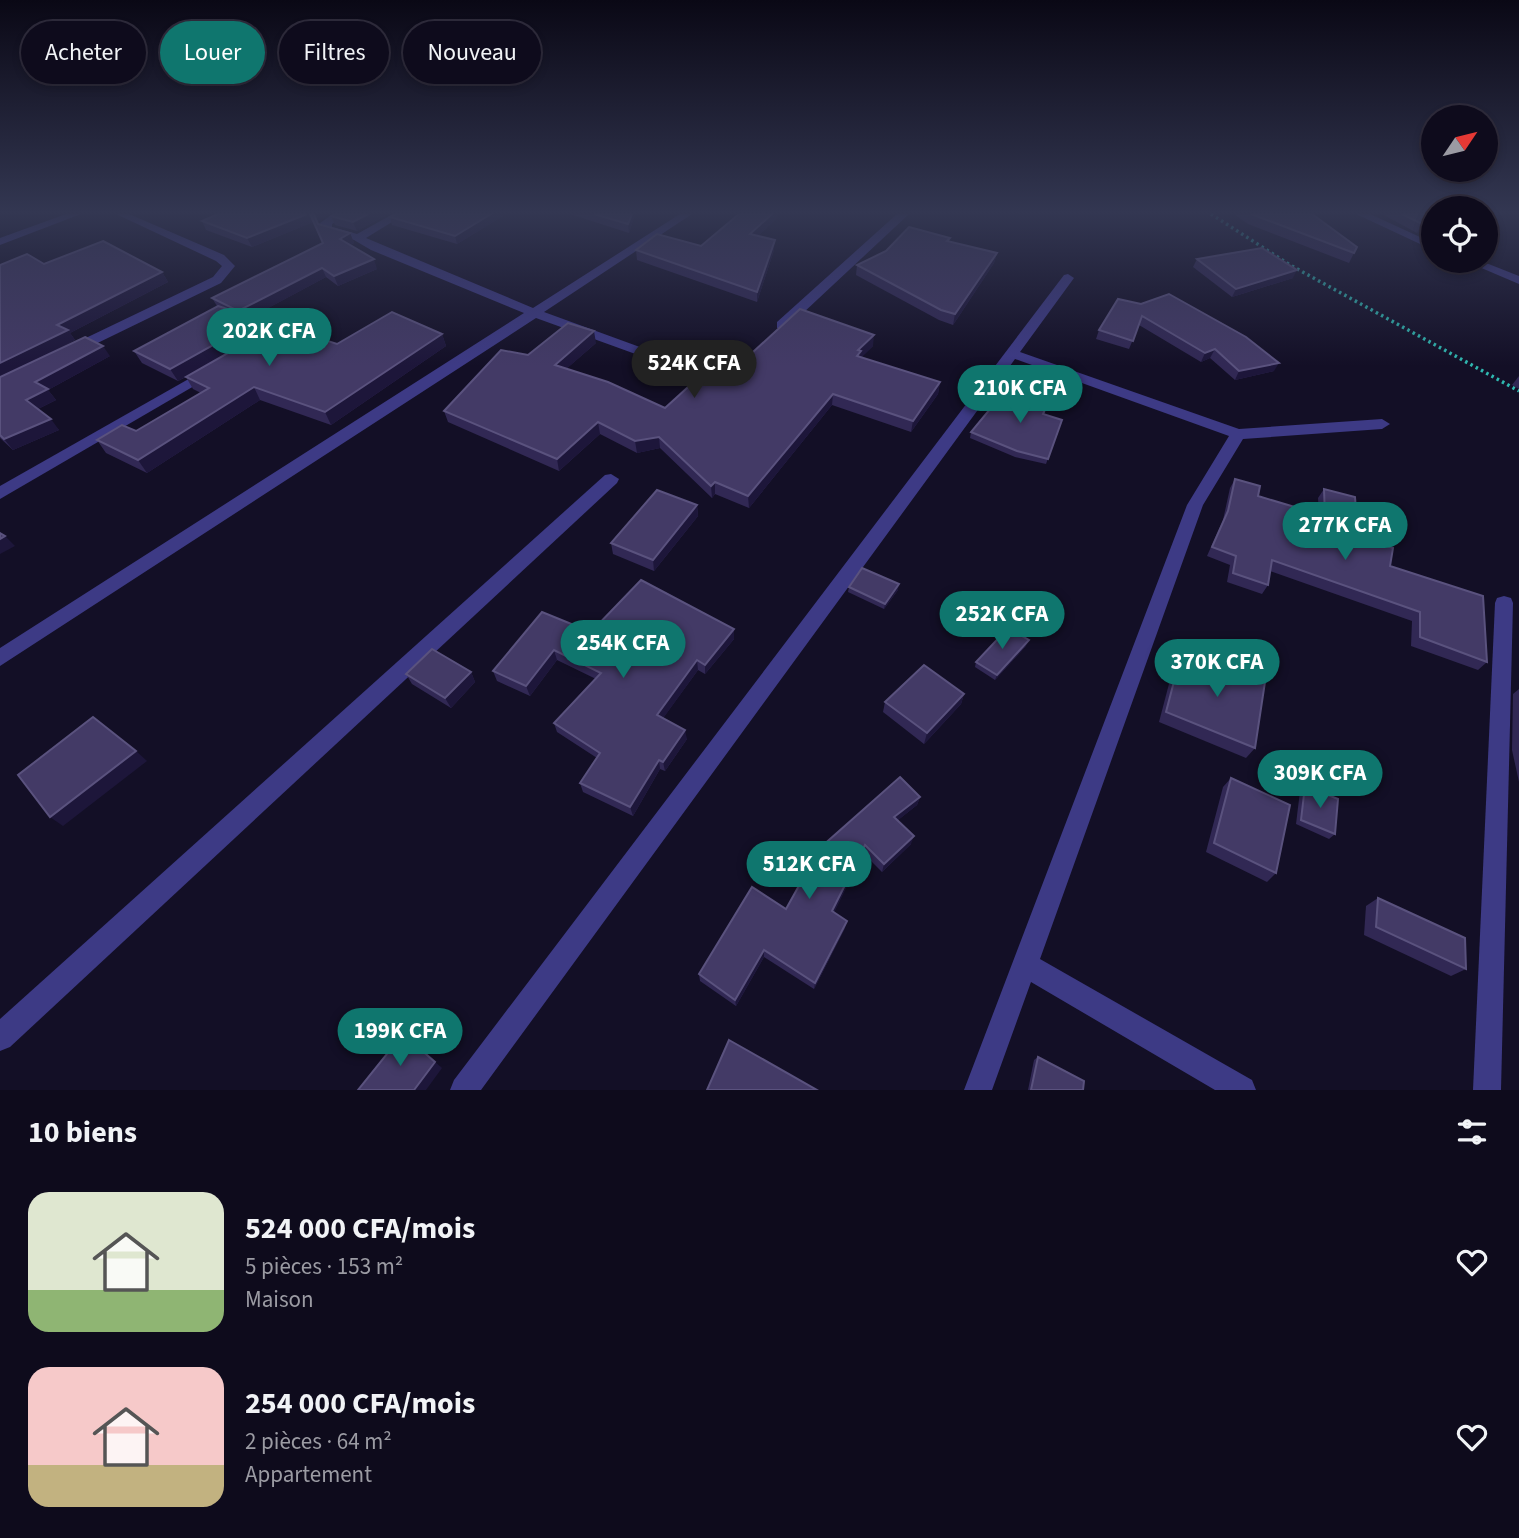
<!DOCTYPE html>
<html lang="fr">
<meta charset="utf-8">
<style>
body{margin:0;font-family:"Source Sans 3",sans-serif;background:#171425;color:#f1f3f6;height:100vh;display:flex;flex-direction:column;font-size:26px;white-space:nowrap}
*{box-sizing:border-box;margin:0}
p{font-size:23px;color:#9b9ba3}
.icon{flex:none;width:38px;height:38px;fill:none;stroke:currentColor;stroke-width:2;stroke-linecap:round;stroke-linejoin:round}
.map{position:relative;height:1090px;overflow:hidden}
.panel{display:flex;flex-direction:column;background:#0e0b1c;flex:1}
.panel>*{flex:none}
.guide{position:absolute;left:21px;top:21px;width:700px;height:63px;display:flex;gap:14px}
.needle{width:46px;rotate:55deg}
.tools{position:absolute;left:1421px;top:105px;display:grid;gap:14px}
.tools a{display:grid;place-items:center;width:77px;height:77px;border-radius:50%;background:#0e0b1c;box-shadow:0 4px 10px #0003,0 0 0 2px #2e2b3b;font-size:35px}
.price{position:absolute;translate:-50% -60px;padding:0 16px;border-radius:24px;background:#0f766e;color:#fff;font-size:23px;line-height:46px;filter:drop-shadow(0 2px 4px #0008)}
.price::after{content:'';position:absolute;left:50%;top:42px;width:21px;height:16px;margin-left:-10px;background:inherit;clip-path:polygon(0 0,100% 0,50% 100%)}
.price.active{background:#222;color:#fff}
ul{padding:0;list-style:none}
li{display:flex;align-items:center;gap:21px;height:175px;padding:0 28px}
li span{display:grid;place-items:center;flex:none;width:196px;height:140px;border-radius:21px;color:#555}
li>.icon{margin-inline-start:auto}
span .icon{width:84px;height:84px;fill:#fffc;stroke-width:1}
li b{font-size:30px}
h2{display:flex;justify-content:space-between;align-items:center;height:84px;padding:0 28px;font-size:30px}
.chip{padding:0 24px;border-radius:32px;background:#0e0b1c;box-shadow:0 4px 10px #0003,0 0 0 2px #2e2b3b;font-size:24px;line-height:63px}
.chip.active{background:#0f766e;color:#fff}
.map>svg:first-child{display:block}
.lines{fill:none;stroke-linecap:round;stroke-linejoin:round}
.path{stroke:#2fb8b0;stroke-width:3.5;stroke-dasharray:2.5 3.5;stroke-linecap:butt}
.minor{fill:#3d3a85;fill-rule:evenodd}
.wall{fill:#312854}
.shaded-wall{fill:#1d163a}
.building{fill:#433a66;stroke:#5a527e;stroke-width:2}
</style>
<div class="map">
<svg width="1519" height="1090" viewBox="0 0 1519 1090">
<rect width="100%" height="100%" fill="#130f26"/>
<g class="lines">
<polyline class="path" points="1211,214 1290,265 1519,391"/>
<g class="minor">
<polygon points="66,214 81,214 0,245 0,238"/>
<polygon points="116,214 129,214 224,255 235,266 221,283 77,353 67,353 67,347 213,277 222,266 216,261"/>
<path d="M333,214H346L332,224V227L357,234L393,214H405L366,238L533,308L680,214H692L544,312L711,373C723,370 730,362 741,359L748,363L732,377L710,381L536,318L0,666V648L524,313L371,250L354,240L323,231L320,223Z"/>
<polygon points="897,214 909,214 787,328 777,328 777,322"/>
<polygon points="1356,214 1370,214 1433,243 1433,250"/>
<polygon points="1465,261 1481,261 1519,276 1519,284"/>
<polygon points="1068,274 1074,278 1020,352 1239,429 1382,419 1390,424 1382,429 1243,439 1203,505 1040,959 1252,1080 1256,1090 1215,1090 1031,982 992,1090 964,1090 1187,505 1229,436 1015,359 481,1090 450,1090 454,1080 1064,275"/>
<polygon points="208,368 215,372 213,375 0,499 0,486"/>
<polygon points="611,474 619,479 617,483 10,1047 0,1051 0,1019 605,475"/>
<polygon points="1504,596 1511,598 1513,603 1501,1090 1473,1090 1495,603 1497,598"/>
</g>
</g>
<g class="wall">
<polygon points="388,214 357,231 335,225 331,216"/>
<polygon points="396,214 506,214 457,244 392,225 390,217"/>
<polygon points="570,214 635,214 629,233"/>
<polygon points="1234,214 1312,214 1357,247 1349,263 1248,224"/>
<polygon points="1382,214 1433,214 1417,233"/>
<polygon points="777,218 758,236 774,250 757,302 637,260 636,250 701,246"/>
<polygon points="202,221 318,222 318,224 350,233 354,243 350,245 377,269 338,286 326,277 251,317 337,344 442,334 446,346 331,425 260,400 147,473 106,453 97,440 136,431 201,393 193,389 186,377 178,381 142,363 134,351 217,306 212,298 323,244 313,222 252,247 206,230"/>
<polygon points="997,253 994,263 953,325 939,320 856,275 857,265"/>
<polygon points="1197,259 1293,278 1232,297 1193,267"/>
<polygon points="44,264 162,272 168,282 70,333 75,340 14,371 110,356 48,390 56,400 38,409 59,430 13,450 0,438 0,265"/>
<polygon points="1118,299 1274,371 1235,380 1210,358 1201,362 1139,325 1129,349 1096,339 1099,330"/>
<polygon points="596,343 566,369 665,408 713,384 873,346 861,357 940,382 938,394 911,432 832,405 749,508 715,494 712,498 660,448 637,453 600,434 559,471 448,422 444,411 528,355"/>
<polygon points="1519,376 1519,389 1512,385"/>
<polygon points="1048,403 1044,414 1062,420 1046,464 1015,457 970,438 971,432"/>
<polygon points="1235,479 1258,496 1319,514 1318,498 1324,489 1358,536 1487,662 1478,670 1411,646 1412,621 1270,571 1268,585 1262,594 1227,582 1230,565 1207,556 1223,520 1230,488"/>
<polygon points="697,505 698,516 654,571 613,554 611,543"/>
<polygon points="849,587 898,590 884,609 848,592"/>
<polygon points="591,632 734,639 705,674 698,670 663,718 687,739 665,771 660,769 633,816 583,792 580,783 597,758 557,732 554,723 596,679 557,660 530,696 497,681 493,671"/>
<polygon points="1026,646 995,680 975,667 976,662"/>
<polygon points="1182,651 1255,748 1246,758 1159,722 1175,661"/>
<polygon points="471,672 475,682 451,708 412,684 406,674"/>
<polygon points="1519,689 1519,782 1512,750 1513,694"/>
<polygon points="964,694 961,704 924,744 883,712 885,702"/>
<polygon points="1231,778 1276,873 1267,882 1206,852 1223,787"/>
<polygon points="1305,786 1335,834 1329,839 1296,824 1300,791"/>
<polygon points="920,797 917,805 898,820 911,844 882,872 863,853 834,912 845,928 814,989 764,957 736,1006 700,981 699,974 786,909"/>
<polygon points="1378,898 1466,969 1451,976 1364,935 1366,906"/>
<polygon points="1038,1057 1083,1090 1028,1090 1034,1060"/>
</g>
<g class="shaded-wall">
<polygon points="307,214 310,214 313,222 252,247 247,238"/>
<polygon points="314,214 329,214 318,222"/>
<polygon points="368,214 388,214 357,231 353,222"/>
<polygon points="491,214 506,214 457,244 455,236"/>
<polygon points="632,214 635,214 629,233 628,224"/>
<polygon points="772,214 777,214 777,218 750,244 750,234"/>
<polygon points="1433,220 1433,227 1417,233 1422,224"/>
<polygon points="350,233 354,243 344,248 340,239"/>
<polygon points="775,240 774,250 757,302 757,292"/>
<polygon points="997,253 994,263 953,325 955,314"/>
<polygon points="374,259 377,269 338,286 334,276"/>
<polygon points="322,268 326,277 244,321 238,311"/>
<polygon points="1297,270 1293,278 1232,297 1236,289"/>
<polygon points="162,272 168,282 70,333 75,340 0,378 0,363 57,325"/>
<polygon points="256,321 262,334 178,381 170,369"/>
<polygon points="594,331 596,343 557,377 555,365"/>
<polygon points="442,334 446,346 331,425 325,412"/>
<polygon points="874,335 873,346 860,359 855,367 858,350"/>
<polygon points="103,346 110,356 48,390 56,400 34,411 26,400 35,382"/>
<polygon points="1215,349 1210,358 1201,362 1205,353"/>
<polygon points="1279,363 1274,371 1235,380 1239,371"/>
<polygon points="940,382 938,394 911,432 913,421"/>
<polygon points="254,387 260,400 147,473 138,460"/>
<polygon points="833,394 832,405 749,508 748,496"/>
<polygon points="51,419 59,430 13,450 4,439"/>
<polygon points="598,422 600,434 559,471 557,459"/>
<polygon points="659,437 660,448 637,453 635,441"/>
<polygon points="715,482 715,494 712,498 711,486"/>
<polygon points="697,505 698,516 654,571 653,560"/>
<polygon points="5,536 15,546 0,554 0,539"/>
<polygon points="899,584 898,590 884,609 885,604"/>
<polygon points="734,629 734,639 705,674 705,665"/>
<polygon points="1029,640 1026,646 995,680 997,675"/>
<polygon points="554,650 557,660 530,696 526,686"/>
<polygon points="697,660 698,670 659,724 657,715"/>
<polygon points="471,672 475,682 451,708 445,698"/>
<polygon points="964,694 961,704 924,744 927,733"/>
<polygon points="685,730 687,739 665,771 663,762"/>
<polygon points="136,751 147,761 63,826 50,817"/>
<polygon points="659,760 660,769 633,816 630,807"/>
<polygon points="920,797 917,805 892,825 894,817"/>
<polygon points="914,836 911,844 882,872 884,864"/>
<polygon points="865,845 863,853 831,919 832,911"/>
<polygon points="847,921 845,928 814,989 815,983"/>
<polygon points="764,950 764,957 736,1006 735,1000"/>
<polygon points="403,1034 442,1068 426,1090 414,1090"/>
</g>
<g class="building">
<polygon points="218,214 307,214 247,238 202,221"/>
<polygon points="310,214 314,214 318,224 350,233 340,239 374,259 334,276 322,268 238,311 212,298 323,243"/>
<polygon points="334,214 368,214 353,222 331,216"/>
<polygon points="396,214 491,214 455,236 390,217"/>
<polygon points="594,214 632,214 628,224"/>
<polygon points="739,214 772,214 750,234 775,240 757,292 636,250 657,234 701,246"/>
<polygon points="1251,214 1312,214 1357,247 1354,253"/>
<polygon points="1402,214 1433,214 1433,220 1422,224"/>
<polygon points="909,227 950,238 947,241 997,253 955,314 941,310 857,265 886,251"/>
<polygon points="103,241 162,272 57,325 68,330 0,363 0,265 27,254 44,264"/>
<polygon points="1262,248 1297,270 1236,289 1197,259"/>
<polygon points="1169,294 1246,337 1279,363 1239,371 1215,349 1205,353 1142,316 1133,341 1099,330 1118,299 1141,304"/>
<polygon points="218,306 337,344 392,312 442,334 325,412 254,387 138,460 97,440 122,425 136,431 209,388 186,377 263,333 264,323 256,321 170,369 134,351"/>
<polygon points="800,309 874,335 858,350 861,351 857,356 940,382 913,421 833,394 748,496 715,482 711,486 659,437 635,441 598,422 557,459 444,411 501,350 528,355 568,323 594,331 555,365 608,382 665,408 698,378 713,384 732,366 741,363"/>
<polygon points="85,337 103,346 35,382 48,389 26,400 51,419 4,439 0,435 0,377"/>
<polygon points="1005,391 1048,403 1043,414 1062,420 1048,459 1017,451 971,432"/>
<polygon points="1235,479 1260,486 1258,496 1325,516 1324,489 1355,497 1358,536 1393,548 1390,566 1483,596 1487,662 1420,637 1420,612 1272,560 1268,585 1233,573 1236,556 1212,547 1228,511"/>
<polygon points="657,490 697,505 653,560 611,543"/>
<polygon points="0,533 5,536 0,539"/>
<polygon points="862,568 899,584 885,604 849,587"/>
<polygon points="641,580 734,629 705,665 697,660 657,715 685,730 663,762 659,760 630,807 580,783 600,753 554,723 601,673 554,650 526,686 493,671 542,612 591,632"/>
<polygon points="1008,628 1029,640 997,675 976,662"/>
<polygon points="432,649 471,672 445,698 406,674"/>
<polygon points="1182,651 1265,682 1255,748 1166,712"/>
<polygon points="924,665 964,694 927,733 885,702"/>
<polygon points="93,717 136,751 50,817 18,775"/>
<polygon points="900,777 920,797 894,817 914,836 884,864 865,845 832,911 847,921 815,983 764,950 735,1000 699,974 752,887 786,909 820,848"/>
<polygon points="1231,778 1290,805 1276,873 1214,843"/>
<polygon points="1305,786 1338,799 1335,834 1301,820"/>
<polygon points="1378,898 1465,938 1466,969 1376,927"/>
<polygon points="403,1034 435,1062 414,1090 358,1090"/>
<polygon points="729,1040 817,1090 707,1090"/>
<polygon points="1038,1057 1084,1081 1083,1090 1031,1090"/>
</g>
<linearGradient id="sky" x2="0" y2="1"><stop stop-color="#0a0815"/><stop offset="0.58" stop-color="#333752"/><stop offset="1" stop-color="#333752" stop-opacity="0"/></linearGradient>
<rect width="1519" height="366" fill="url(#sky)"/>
</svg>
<div class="tools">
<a><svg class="needle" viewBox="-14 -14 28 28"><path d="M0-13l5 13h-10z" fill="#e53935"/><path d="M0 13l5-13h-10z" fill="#9b9ba3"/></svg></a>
<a><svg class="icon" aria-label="locate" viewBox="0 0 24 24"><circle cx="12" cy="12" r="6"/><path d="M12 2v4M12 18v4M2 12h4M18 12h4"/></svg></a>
</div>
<b class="price" style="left:269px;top:368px">202K CFA</b>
<b class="price active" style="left:694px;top:400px">524K CFA</b>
<b class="price" style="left:1020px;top:425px">210K CFA</b>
<b class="price" style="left:1345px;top:562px">277K CFA</b>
<b class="price" style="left:1002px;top:651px">252K CFA</b>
<b class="price" style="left:623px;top:680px">254K CFA</b>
<b class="price" style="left:1217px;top:699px">370K CFA</b>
<b class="price" style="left:1320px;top:810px">309K CFA</b>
<b class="price" style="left:809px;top:901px">512K CFA</b>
<b class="price" style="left:400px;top:1068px">199K CFA</b>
<div class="guide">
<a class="chip">Acheter</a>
<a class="chip active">Louer</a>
<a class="chip">Filtres</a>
<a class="chip">Nouveau</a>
</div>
</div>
<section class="panel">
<h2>10 biens<svg class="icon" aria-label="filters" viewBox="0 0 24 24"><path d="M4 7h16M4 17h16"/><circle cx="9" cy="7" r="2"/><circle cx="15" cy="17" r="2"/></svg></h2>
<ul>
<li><span style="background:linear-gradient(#dfe7d0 70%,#8fb573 0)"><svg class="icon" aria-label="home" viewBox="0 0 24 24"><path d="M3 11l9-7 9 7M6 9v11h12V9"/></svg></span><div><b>524 000 CFA/mois</b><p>5 pièces · 153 m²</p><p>Maison</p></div><svg class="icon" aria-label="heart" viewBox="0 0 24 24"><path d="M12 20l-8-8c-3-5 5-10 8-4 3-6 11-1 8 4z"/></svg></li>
<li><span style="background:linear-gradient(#f6c9c9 70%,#c2b280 0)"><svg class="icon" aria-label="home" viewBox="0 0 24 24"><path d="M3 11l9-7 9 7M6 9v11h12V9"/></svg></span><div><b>254 000 CFA/mois</b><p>2 pièces · 64 m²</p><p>Appartement</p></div><svg class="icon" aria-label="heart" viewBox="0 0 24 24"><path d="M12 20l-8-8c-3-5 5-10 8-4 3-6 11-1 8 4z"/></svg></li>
</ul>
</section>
